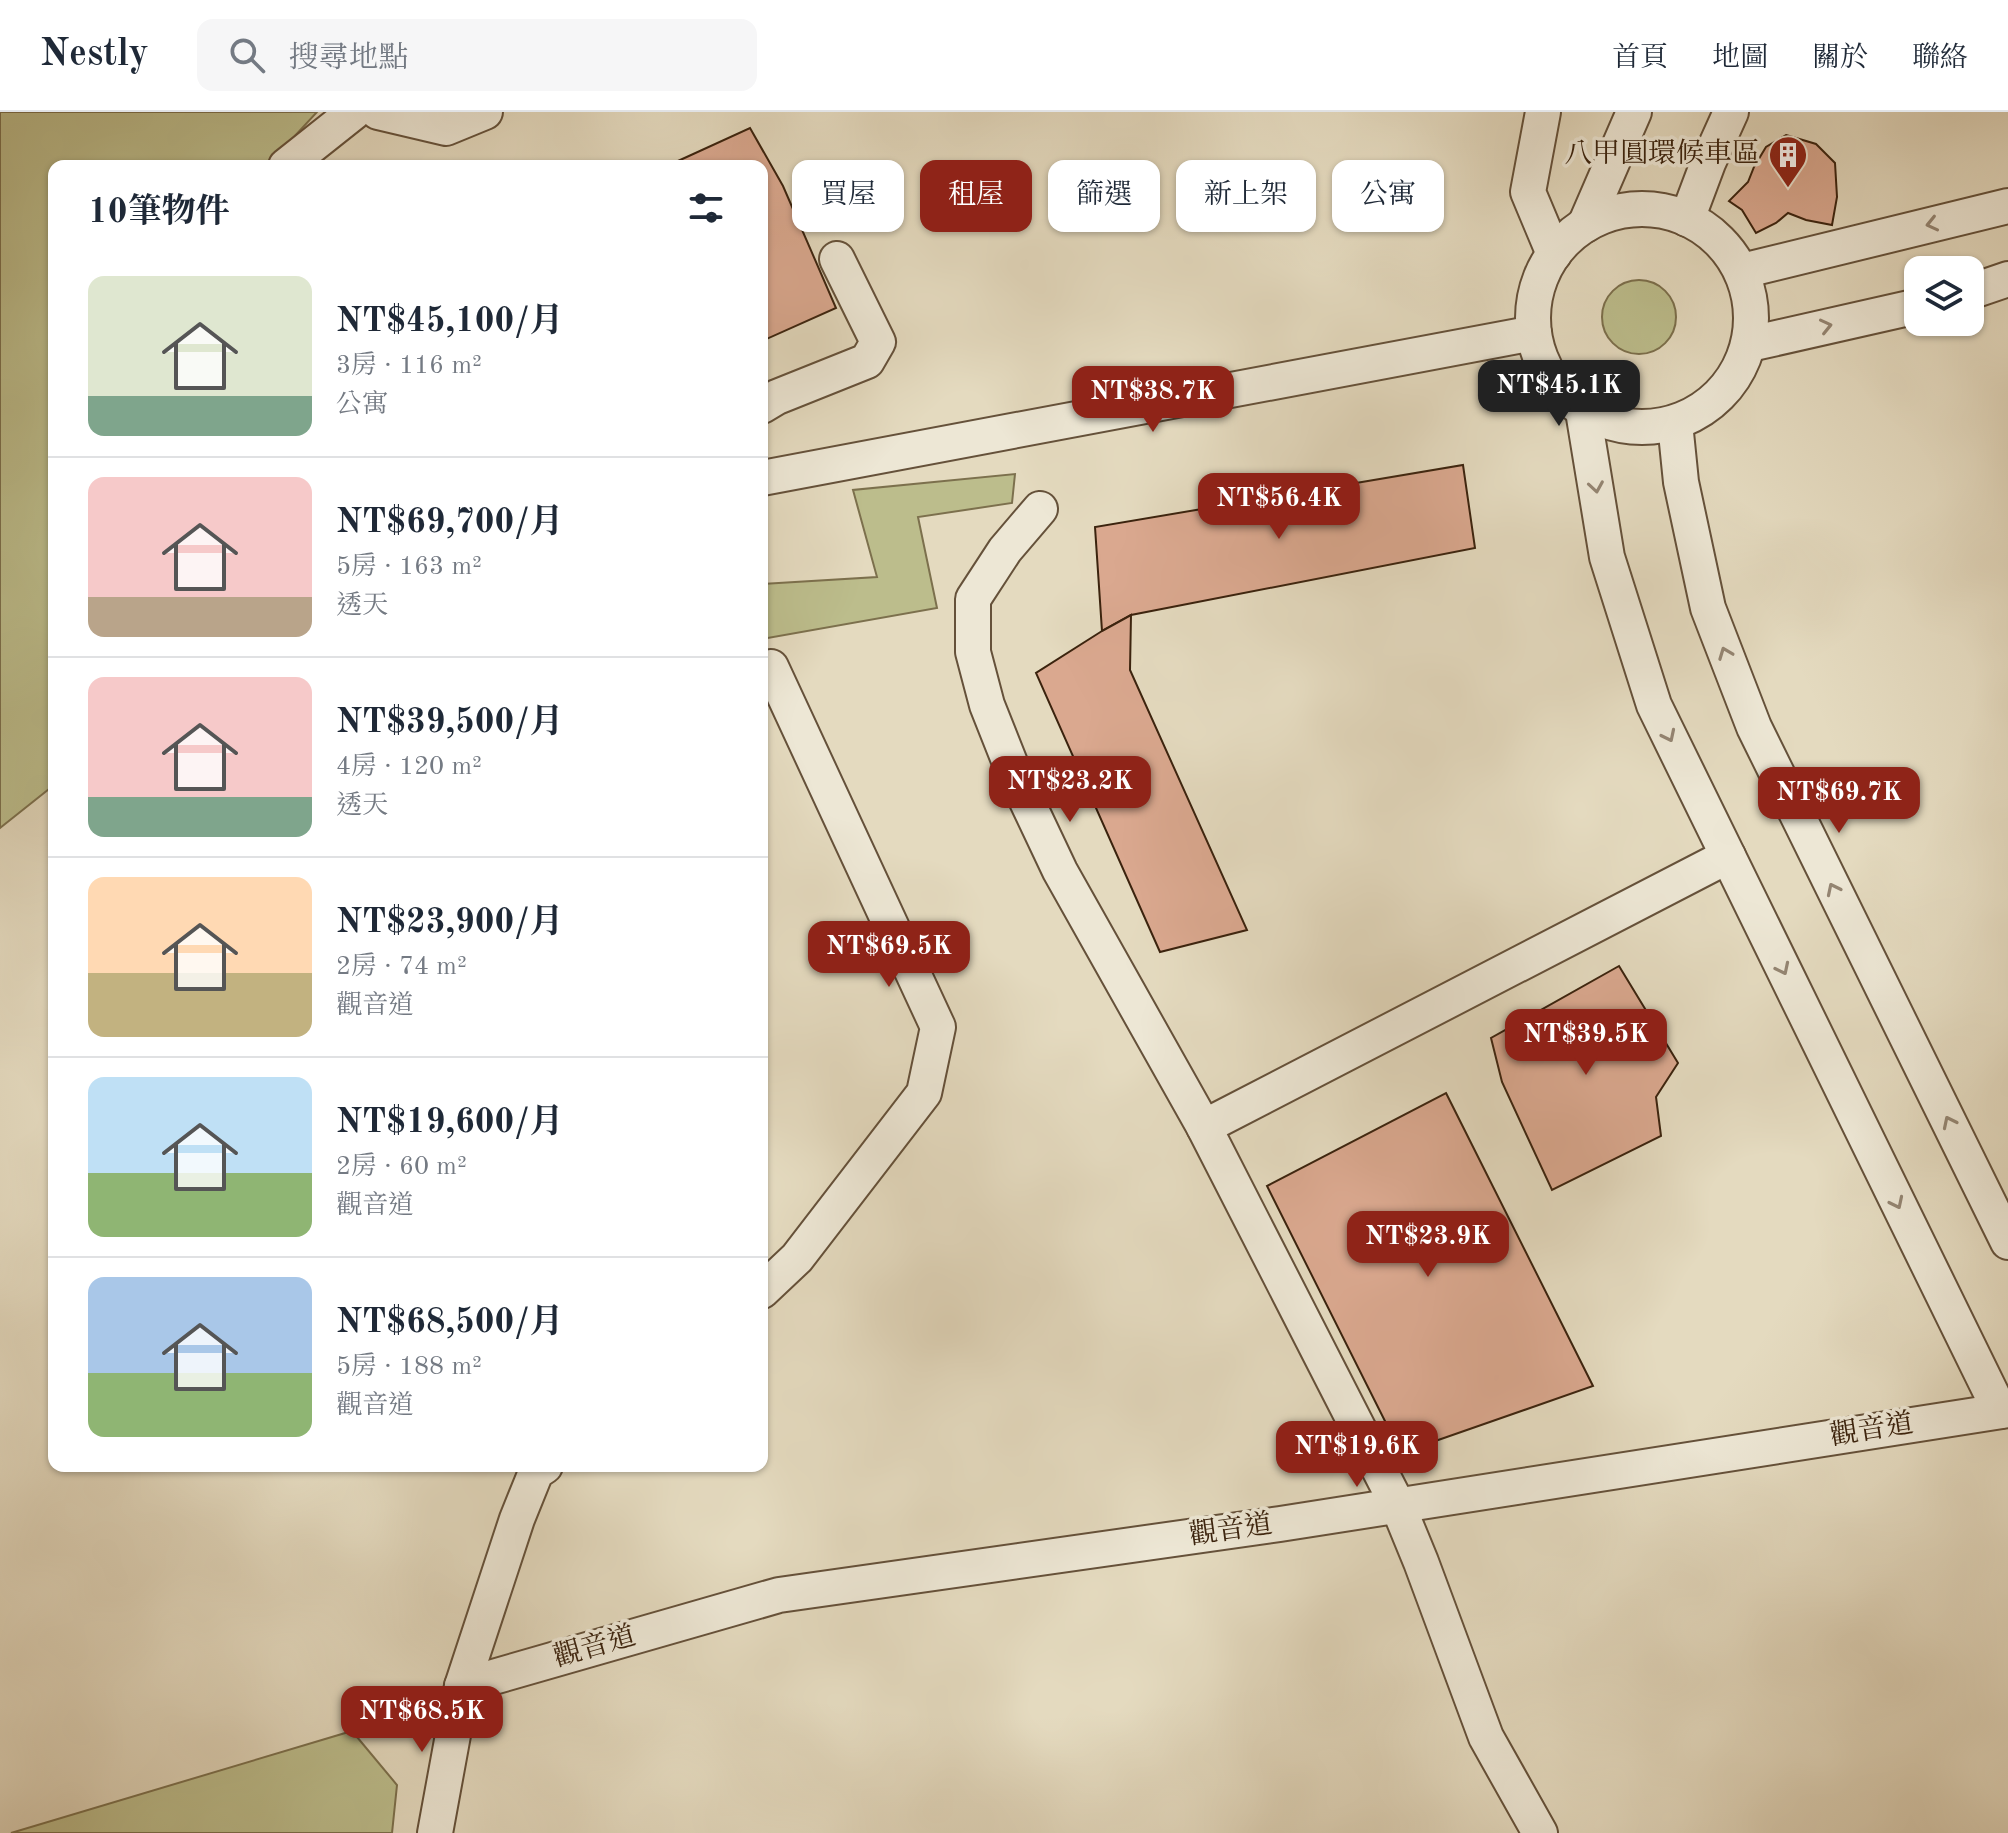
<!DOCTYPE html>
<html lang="zh-TW">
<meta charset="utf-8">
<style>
body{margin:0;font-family:"Old Standard TT","Noto Serif TC",serif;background:#f6f6f7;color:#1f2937;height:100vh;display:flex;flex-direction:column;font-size:30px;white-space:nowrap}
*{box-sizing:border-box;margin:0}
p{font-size:26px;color:#747a83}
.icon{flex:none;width:44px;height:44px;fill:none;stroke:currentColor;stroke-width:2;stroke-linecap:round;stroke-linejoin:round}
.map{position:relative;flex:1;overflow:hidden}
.panel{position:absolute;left:48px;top:48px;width:720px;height:1312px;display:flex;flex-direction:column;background:#fff;border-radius:16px;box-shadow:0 2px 6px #0004}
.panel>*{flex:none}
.hud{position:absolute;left:792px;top:48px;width:760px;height:72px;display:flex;gap:16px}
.controls{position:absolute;left:1904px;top:144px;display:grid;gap:16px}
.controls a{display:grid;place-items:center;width:80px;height:80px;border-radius:16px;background:#fff;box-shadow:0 2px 6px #0004;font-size:40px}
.price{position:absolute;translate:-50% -68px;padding:0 18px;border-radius:16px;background:#8f2418;color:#fff;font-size:26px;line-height:52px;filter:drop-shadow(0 2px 4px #0008)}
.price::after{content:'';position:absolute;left:50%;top:48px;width:24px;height:18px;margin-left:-12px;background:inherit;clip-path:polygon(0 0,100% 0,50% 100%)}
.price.selected{background:#222;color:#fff}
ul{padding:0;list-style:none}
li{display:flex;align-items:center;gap:24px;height:200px;padding:0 40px}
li+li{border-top:2px solid #e0e1e3}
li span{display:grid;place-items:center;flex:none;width:224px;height:160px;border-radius:16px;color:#555}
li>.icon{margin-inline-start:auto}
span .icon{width:96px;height:96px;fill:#fffc;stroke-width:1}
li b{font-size:34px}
h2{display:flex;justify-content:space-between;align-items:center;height:96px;padding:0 40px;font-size:34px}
.pill{padding:0 28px;border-radius:16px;background:#fff;box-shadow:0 2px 6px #0004;font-size:28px;line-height:72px}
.pill.selected{background:#8f2418;color:#fff}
header{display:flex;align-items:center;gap:48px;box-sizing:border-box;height:112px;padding:0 40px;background:#fff;border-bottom:2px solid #e0e1e3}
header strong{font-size:38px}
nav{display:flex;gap:44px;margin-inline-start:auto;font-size:28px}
.search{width:560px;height:72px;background:#f6f6f7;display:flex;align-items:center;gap:20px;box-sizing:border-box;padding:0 28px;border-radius:16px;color:#747a83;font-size:30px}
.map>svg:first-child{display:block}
.green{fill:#bcbd8c;stroke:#7c704d;stroke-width:2}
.building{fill:#daa88f;stroke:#3b230e;stroke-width:2}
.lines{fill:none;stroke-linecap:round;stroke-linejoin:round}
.minor-casing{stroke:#65513a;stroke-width:38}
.minor{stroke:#ede7d5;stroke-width:34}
.oneway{stroke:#948572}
.labels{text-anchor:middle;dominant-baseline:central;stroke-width:7;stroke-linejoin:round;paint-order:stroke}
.poi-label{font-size:28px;fill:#3b230e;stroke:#ede7d5;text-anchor:end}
.street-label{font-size:28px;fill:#3b230e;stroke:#ede7d5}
</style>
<header>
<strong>Nestly</strong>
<div class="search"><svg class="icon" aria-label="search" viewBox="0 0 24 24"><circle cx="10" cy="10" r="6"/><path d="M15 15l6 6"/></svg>搜尋地點</div>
<nav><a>首頁</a><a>地圖</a><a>關於</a><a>聯絡</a></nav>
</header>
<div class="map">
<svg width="2008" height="1721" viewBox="0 0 2008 1721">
<rect width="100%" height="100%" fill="#e4dabf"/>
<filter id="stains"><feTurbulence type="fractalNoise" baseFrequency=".0025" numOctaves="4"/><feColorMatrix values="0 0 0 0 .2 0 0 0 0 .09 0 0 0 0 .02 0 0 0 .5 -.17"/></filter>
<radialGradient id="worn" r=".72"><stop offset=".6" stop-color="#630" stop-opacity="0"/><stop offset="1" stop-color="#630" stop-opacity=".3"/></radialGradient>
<g class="green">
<polygon points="0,0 317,0 267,54 54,54 54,673 0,716"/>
<circle cx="1639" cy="205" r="37"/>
<polygon points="1015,362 1012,391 918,405 937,496 762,527 762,472 877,465 853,378"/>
<polygon points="352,1619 397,1673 392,1721 11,1721"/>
</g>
<g class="building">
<polygon points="750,16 783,74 836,196 762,229 762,54 667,54"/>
<polygon points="1786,23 1816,32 1835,51 1837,85 1832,113 1806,108 1788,101 1776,111 1756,121 1742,98 1729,89 1748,70 1754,55 1766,35"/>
<polygon points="1463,353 1475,436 1131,503 1102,519 1095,415"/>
<polygon points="1131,503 1130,558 1247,818 1160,840 1036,561 1102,519"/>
<polygon points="1619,854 1678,951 1656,985 1661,1024 1552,1078 1502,970 1491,926"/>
<polygon points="1446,981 1593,1274 1401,1341 1267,1074"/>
</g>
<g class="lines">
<defs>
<g id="minor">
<polyline points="378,0 446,16 485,0"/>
<polyline points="1543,0 1528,80 1554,142"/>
<polyline points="286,54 354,0"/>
<circle cx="1642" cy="206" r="109"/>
<polyline points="1687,107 1708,51 1731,0"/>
<polyline points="1585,113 1634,0"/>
<polyline points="1742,159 2008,94"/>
<polyline points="1970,180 2008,167"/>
<polyline points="1750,232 1918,194"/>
<polyline points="762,294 777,285 867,249 878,230 837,147"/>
<polyline points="1583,299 1607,445 1654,593 2000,1299"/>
<polyline points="1675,311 1681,370 1708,496 1754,615 2008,1130"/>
<polyline points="762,366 1534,221"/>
<polyline points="1040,397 1005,438 973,487 973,540 987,593 1016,666 1060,759 1204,1015 1398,1394 1421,1450 1486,1625 1540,1721"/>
<polyline points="1204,1015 1728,744"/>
<polyline points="762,1179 797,1146 924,981 938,915 771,555"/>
<polyline points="462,1574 779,1483 1280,1412 2008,1298"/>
<polyline points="435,1721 462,1574 517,1407 536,1360 545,1354"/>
</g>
</defs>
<use href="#minor" class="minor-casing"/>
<use href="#minor" class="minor"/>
</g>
<defs><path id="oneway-chevron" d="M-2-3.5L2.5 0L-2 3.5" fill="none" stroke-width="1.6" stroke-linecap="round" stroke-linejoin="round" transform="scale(2)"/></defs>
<g class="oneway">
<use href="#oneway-chevron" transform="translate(1932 112) rotate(167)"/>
<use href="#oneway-chevron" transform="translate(1826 214) rotate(-13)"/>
<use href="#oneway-chevron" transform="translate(1596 375) rotate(81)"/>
<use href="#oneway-chevron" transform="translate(1725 541) rotate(-111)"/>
<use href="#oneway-chevron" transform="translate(1669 624) rotate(64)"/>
<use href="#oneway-chevron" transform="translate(1833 777) rotate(-116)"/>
<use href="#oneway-chevron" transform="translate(1783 857) rotate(64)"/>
<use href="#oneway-chevron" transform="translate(1949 1010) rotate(-116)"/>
<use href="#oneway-chevron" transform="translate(1897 1091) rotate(64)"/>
</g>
<defs>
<symbol id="building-pin" viewBox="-11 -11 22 30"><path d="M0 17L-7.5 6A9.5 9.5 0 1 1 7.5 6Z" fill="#8f2418" stroke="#ede7d5"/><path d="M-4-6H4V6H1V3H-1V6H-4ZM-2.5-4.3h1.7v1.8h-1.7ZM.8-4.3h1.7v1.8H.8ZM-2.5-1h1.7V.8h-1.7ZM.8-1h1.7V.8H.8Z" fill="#fff"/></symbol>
</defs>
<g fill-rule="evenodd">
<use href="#building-pin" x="1766" y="21" width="44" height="60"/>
</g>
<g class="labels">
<g class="poi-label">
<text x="1760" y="43">八甲圓環候車區</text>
</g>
<g class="street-label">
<text transform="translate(1872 1319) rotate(-9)">觀音道</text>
<text transform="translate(1231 1419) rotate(-8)">觀音道</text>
<text transform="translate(595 1536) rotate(-16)">觀音道</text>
</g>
</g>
<rect width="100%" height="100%" filter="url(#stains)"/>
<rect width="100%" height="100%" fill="url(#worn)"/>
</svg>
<div class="controls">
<a><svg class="icon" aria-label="layers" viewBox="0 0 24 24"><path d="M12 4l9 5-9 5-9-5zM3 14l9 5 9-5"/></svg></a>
</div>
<b class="price selected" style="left:1559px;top:316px">NT$45.1K</b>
<b class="price" style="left:1153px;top:322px">NT$38.7K</b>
<b class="price" style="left:1279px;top:429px">NT$56.4K</b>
<b class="price" style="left:1070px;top:712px">NT$23.2K</b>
<b class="price" style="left:1839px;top:723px">NT$69.7K</b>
<b class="price" style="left:889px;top:877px">NT$69.5K</b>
<b class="price" style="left:1586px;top:965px">NT$39.5K</b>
<b class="price" style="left:1428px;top:1167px">NT$23.9K</b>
<b class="price" style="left:1357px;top:1377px">NT$19.6K</b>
<b class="price" style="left:422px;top:1642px">NT$68.5K</b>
<div class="hud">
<a class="pill">買屋</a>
<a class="pill selected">租屋</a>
<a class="pill">篩選</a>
<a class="pill">新上架</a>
<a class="pill">公寓</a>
</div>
<section class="panel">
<h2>10筆物件<svg class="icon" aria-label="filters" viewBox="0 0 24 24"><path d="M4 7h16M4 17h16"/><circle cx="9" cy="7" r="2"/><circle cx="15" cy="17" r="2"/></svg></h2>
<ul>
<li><span style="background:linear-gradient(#dfe7d0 75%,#7fa58c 0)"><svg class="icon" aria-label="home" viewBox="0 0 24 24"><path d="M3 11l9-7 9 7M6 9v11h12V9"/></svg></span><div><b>NT$45,100/月</b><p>3房 · 116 m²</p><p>公寓</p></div></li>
<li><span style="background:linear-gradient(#f6c9c9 75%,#b9a48a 0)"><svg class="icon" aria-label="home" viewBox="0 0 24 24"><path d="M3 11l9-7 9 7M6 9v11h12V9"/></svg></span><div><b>NT$69,700/月</b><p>5房 · 163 m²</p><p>透天</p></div></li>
<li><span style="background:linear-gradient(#f6c9c9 75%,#7fa58c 0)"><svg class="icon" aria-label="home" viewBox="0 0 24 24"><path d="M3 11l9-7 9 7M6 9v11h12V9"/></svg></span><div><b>NT$39,500/月</b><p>4房 · 120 m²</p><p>透天</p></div></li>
<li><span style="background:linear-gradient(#ffd9b3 60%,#c2b280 0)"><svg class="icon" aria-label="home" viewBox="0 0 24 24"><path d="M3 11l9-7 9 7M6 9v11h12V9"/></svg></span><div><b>NT$23,900/月</b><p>2房 · 74 m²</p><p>觀音道</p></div></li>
<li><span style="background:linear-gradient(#bfe0f5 60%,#8fb573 0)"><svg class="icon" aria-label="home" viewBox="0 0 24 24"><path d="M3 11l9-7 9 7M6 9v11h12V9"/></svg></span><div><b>NT$19,600/月</b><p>2房 · 60 m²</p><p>觀音道</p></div></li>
<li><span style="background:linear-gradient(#a9c7e8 60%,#8fb573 0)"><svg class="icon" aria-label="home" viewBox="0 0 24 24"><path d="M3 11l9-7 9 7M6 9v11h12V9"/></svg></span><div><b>NT$68,500/月</b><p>5房 · 188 m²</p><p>觀音道</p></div></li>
</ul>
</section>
</div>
